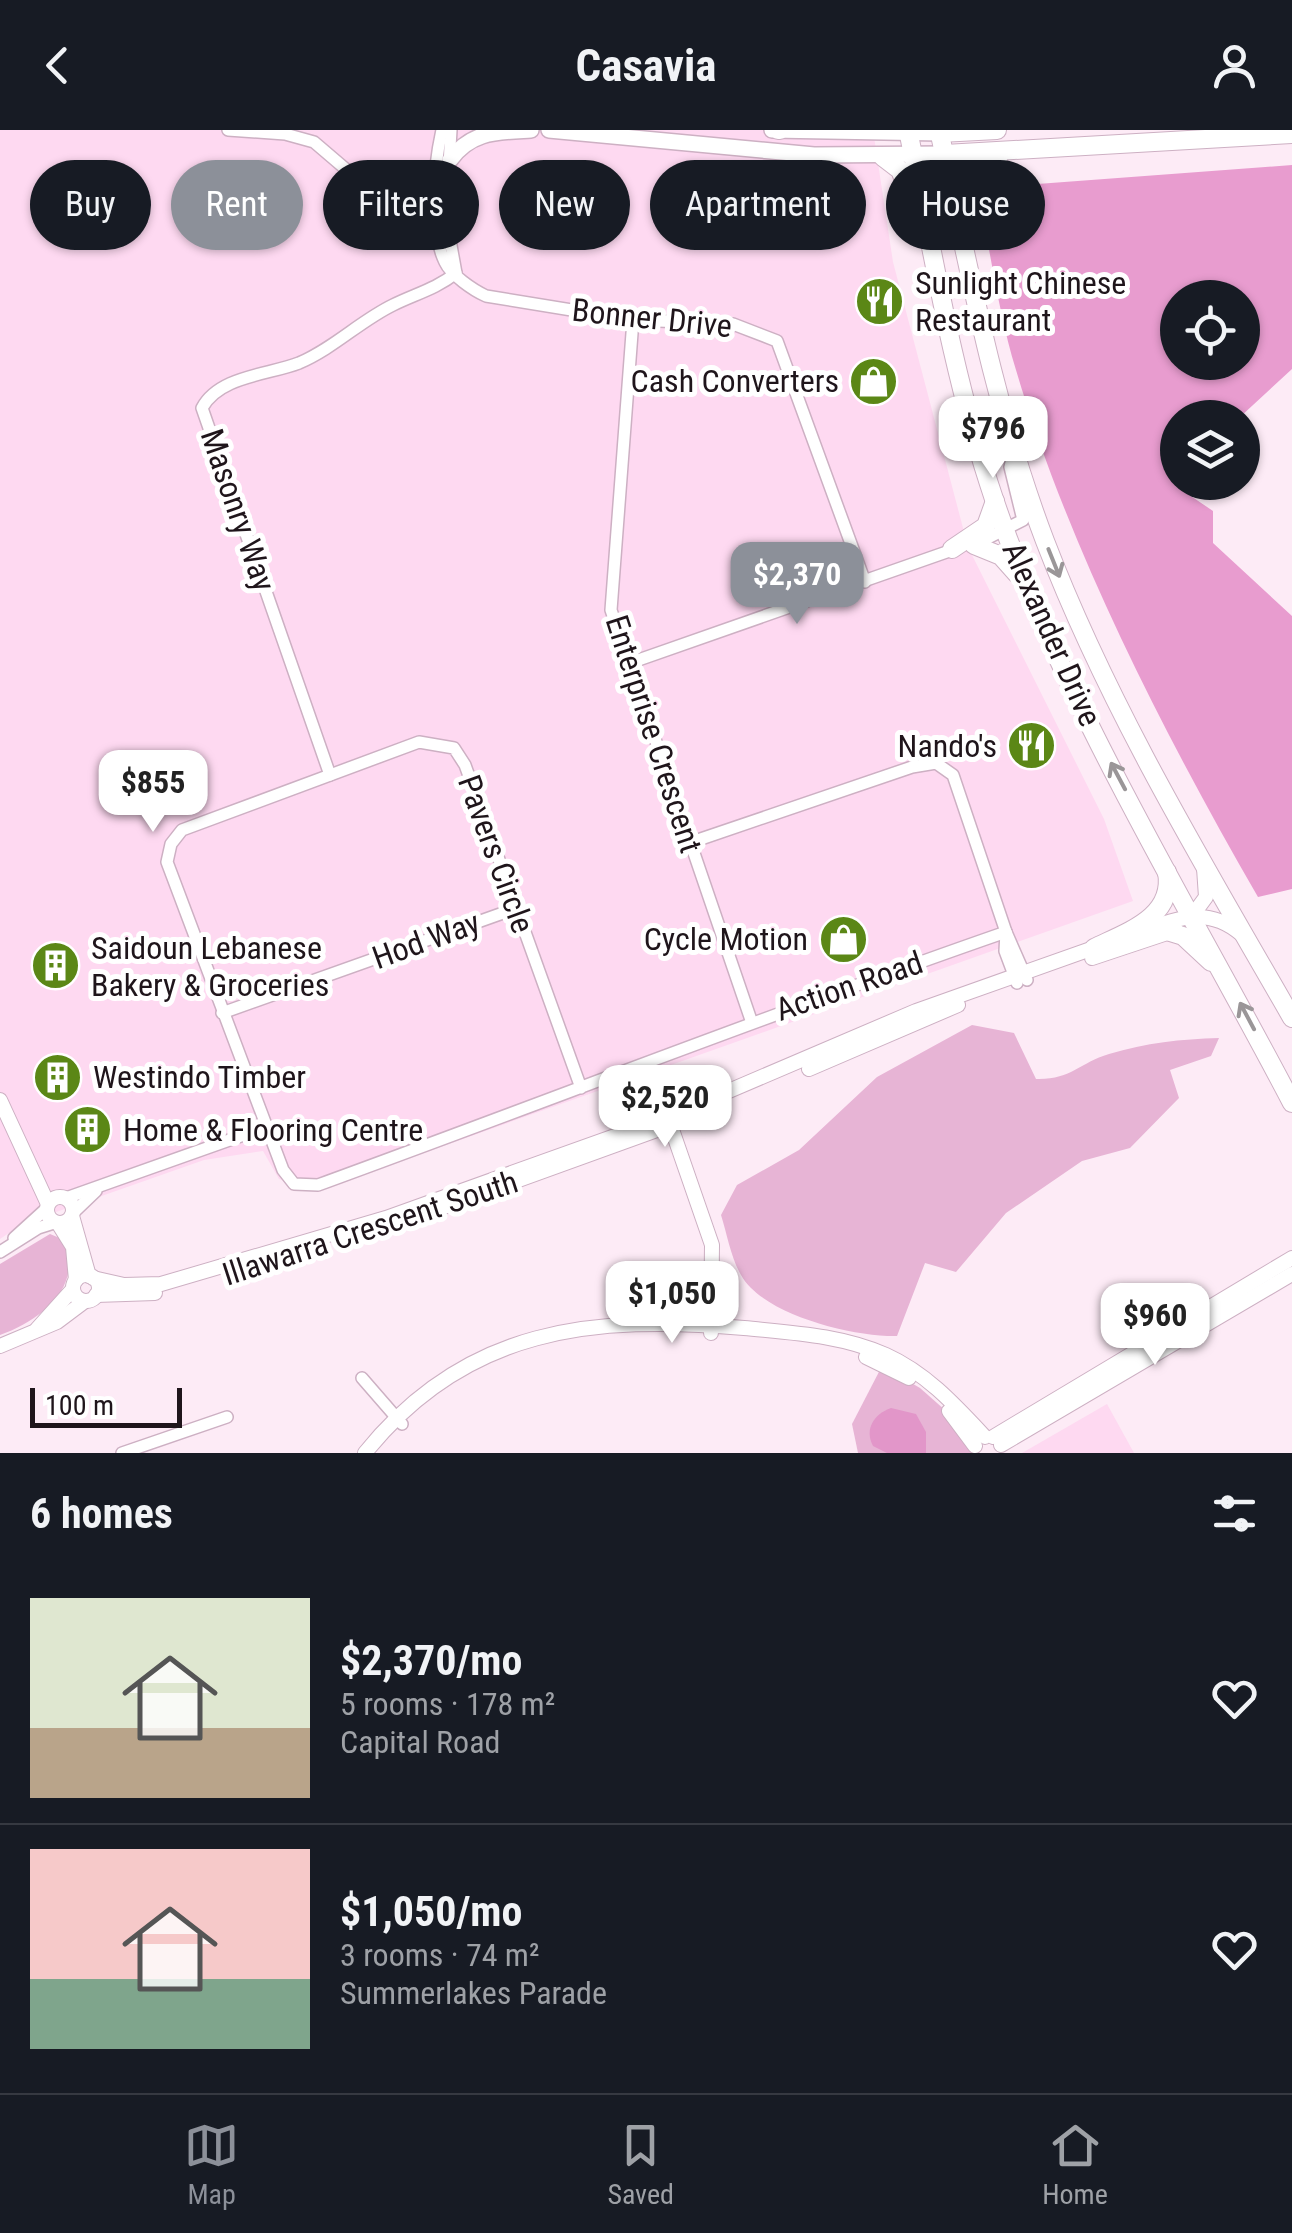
<!DOCTYPE html>
<meta charset="utf-8">
<style>
body{margin:0;font-family:"Roboto Condensed",sans-serif;background:#20242c;color:#f1f3f6;height:100vh;display:flex;flex-direction:column;font-size:38px;white-space:nowrap}
*{box-sizing:border-box;margin:0}
p{font-size:32px;color:#9ea1a6}
.icon{flex:none;width:55px;height:55px;fill:none;stroke:currentColor;stroke-width:2;stroke-linecap:round;stroke-linejoin:round}
.map{position:relative;height:1323px;overflow:hidden}
.sheet{display:flex;flex-direction:column;background:#171b24;flex:1}
.sheet>*{flex:none}
.hud{position:absolute;left:30px;top:30px;width:1232px;height:90px;display:flex;gap:20px}
.buttons{position:absolute;left:1160px;top:150px;display:grid;gap:20px}
.buttons a{display:grid;place-items:center;width:100px;height:100px;border-radius:50%;background:#171b24;box-shadow:0 2px 8px #0004;font-size:50px}
.scale{position:absolute;left:30px;bottom:25px;width:152px;box-sizing:border-box;padding-left:10px;border:5px solid #1f151b;border-top:0;font-size:28px;line-height:35px;white-space:nowrap;color:#1f151b;-webkit-text-stroke:8px #fff;paint-order:stroke}
.price{position:absolute;translate:-50% -85px;padding:0 22px;border-radius:20px;background:#fff;color:#222;font-size:32px;line-height:65px;filter:drop-shadow(0 2px 5px #0008)}
.price::after{content:'';position:absolute;left:50%;top:60px;width:30px;height:22px;margin-left:-15px;background:inherit;clip-path:polygon(0 0,100% 0,50% 100%)}
.price.selected{background:#8c9099;color:#fff}
ul{padding:0;list-style:none}
li{display:flex;align-items:center;gap:30px;height:250px;padding:0 30px}
li+li{border-top:2px solid #363941}
li span{display:grid;place-items:center;flex:none;width:280px;height:200px;border-radius:0px;color:#555}
li>.icon{margin-inline-start:auto}
span .icon{width:120px;height:120px;fill:#fffc;stroke-width:1}
li b{font-size:42px}
h2{display:flex;justify-content:space-between;align-items:center;height:120px;padding:0 30px;font-size:42px}
.pill{padding:0 35px;border-radius:45px;background:#171b24;box-shadow:0 2px 8px #0004;font-size:35px;line-height:90px}
.pill.selected{background:#8c9099;color:#fff}
header{display:flex;justify-content:space-between;align-items:center;height:130px;padding:0 30px;background:#171b24;font-size:45px;font-weight:700}
.tab-bar{display:flex;justify-content:space-around;align-items:center;height:140px;border-top:2px solid #363941;background:#171b24;font-size:28px;color:#9ea1a6}
.tab-bar a{display:grid;justify-items:center;gap:5px}
.tab-bar .selected{color:#8c9099}
.map>svg:first-child{display:block}
.built{fill:#fed9f1}
.green{fill:#e7b4d5}
.forest{fill:#e89ccf;fill-rule:evenodd}
.water{fill:#e296c9}
.lines{fill:none;stroke-linecap:round;stroke-linejoin:round}
.minor-casing{stroke:#cdb0c3;stroke-width:14}
.tertiary-casing{stroke:#cdb0c3;stroke-width:16}
.secondary-casing{stroke:#cdb0c3;stroke-width:18}
.primary-casing{stroke:#cdb0c3;stroke-width:20}
.minor{stroke:#fff;stroke-width:11}
.tertiary{stroke:#fff;stroke-width:14}
.secondary{stroke:#fff;stroke-width:15}
.primary{stroke:#fff;stroke-width:18}
.oneway{stroke:#9a9698}
.labels{text-anchor:middle;dominant-baseline:central;stroke-width:10;stroke-linejoin:round;paint-order:stroke}
.poi-label{font-size:32px;fill:#1f151b;stroke:#fff;text-anchor:start}
.street-label{font-size:32px;fill:#1f151b;stroke:#fff}
</style>
<header><svg class="icon" aria-label="back" viewBox="0 0 24 24"><path d="M15 5l-7 7 7 7"/></svg>Casavia<svg class="icon" aria-label="person" viewBox="0 0 24 24"><circle cx="12" cy="8" r="4"/><path d="M4 21q1-7 8-7t8 7"/></svg></header>
<div class="map">
<svg width="1292" height="1323" viewBox="0 0 1292 1323">
<rect width="100%" height="100%" fill="#fdebf6"/>
<g class="built">
<polygon points="0,0 873,0 893,132 968,417 1104,689 1133,771 316,1061 279,1049 263,1021 204,1030 22,1094 0,1109"/>
<polygon points="1107,1274 1134,1323 1022,1323"/>
</g>
<g class="green">
<path d="M972,895L1014,903L1036,949C1071,950 1079,933 1109,924C1146,913 1181,909 1219,908L1211,926L1170,940L1179,968L1130,1018L1082,1031L1006,1083L956,1142L925,1133L897,1206C854,1207 763,1185 741,1145C731,1128 727,1104 721,1085L737,1055L799,1020L877,947Z"/>
<path d="M50,1104L62,1109C87,1156 39,1191 0,1205V1134Z"/>
<polygon points="882,1236 920,1258 954,1288 973,1323 858,1323 852,1294"/>
</g>
<path class="forest" d="M1292,35V239L1240,287L1178,288L1177,304L1160,320L1179,358L1213,381V413L1292,486V759L1258,767C1165,606 1069,419 1016,240C999,185 991,125 979,68L1024,55ZM1178,168H1242V232H1178Z"/>
<path class="water" d="M891,1278L916,1284L926,1302V1323H887L873,1316C864,1299 874,1284 891,1278Z"/>
<g class="lines">
<defs>
<g id="minor">
<polyline points="228,0 285,4 314,12 369,59 418,77 446,76"/>
<path d="M442,0C434,36 428,97 445,132C451,145 473,160 486,166L633,190L733,194L777,211L865,452"/>
<polyline points="451,0 446,88 456,143"/>
<polyline points="633,190 611,480 751,890"/>
<polyline points="976,414 1023,390 1010,337 1013,324"/>
<polyline points="627,534 958,418"/>
<path d="M330,645L202,278C219,246 268,245 299,233C334,218 360,191 393,175C415,164 436,159 456,143"/>
<polyline points="689,713 912,637 936,633 953,645 1006,802 1027,850"/>
<polyline points="1006,802 1005,821 1017,853"/>
<polyline points="222,883 517,778"/>
<path d="M581,958L465,635L454,618L419,612L182,700L171,714L167,732L283,1040L294,1054L318,1055C548,971 775,882 1006,802"/>
<polyline points="66,1068 266,997"/>
<polyline points="73,1083 96,1061"/>
<polyline points="14,1108 47,1078"/>
<polyline points="0,1122 38,1098 57,1092"/>
<polyline points="362,1248 402,1294"/>
<polyline points="122,1323 227,1287"/>
</g>
<g id="tertiary">
<polyline points="1192,786 1206,767 1204,738"/>
<path d="M1132,805C1172,791 1205,773 1241,804"/>
<polyline points="1092,828 1176,800"/>
<polyline points="809,939 958,875"/>
<polyline points="0,970 48,1074"/>
<polyline points="668,988 712,1115 711,1203"/>
<circle cx="60" cy="1080" r="13"/>
<polyline points="72,1086 89,1146"/>
<polyline points="402,1092 668,996"/>
<polyline points="58,1093 73,1117 76,1150"/>
<circle cx="86" cy="1158" r="13"/>
<polyline points="93,1148 124,1155 161,1154 386,1088 668,987 916,881 1102,815"/>
<polyline points="96,1165 155,1163"/>
<polyline points="37,1199 73,1159"/>
<polyline points="0,1216 57,1192 85,1171"/>
<polyline points="866,1227 909,1248"/>
<polyline points="949,1281 975,1316"/>
<polyline points="993,1307 1292,1128"/>
<polyline points="1001,1315 1292,1144"/>
<path d="M365,1323C466,1197 594,1185 744,1198C793,1203 840,1205 886,1225C926,1243 955,1275 985,1307"/>
</g>
<g id="secondary">
<polyline points="549,0 814,25 945,24"/>
<polyline points="772,0 940,3"/>
<path d="M450,30C471,1 497,2 531,0"/>
</g>
<g id="primary">
<polyline points="778,0 780,0"/>
<path d="M908,0C933,124 953,248 994,369C1065,579 1189,776 1292,973"/>
<path d="M939,0C969,139 994,277 1045,411C1109,578 1203,733 1292,888"/>
<polyline points="940,3 997,0"/>
<polyline points="945,24 1292,4"/>
<polyline points="883,27 900,40 916,80"/>
<polyline points="952,58 960,44 998,29"/>
<polyline points="974,415 1001,426 1017,444"/>
<polyline points="952,419 986,396 995,371"/>
<polyline points="1170,802 1183,806 1211,832"/>
<path d="M1094,818C1127,802 1175,787 1167,742"/>
</g>
</defs>
<use href="#minor" class="minor-casing"/>
<use href="#tertiary" class="tertiary-casing"/>
<use href="#secondary" class="secondary-casing"/>
<use href="#primary" class="primary-casing"/>
<use href="#minor" class="minor"/>
<use href="#tertiary" class="tertiary"/>
<use href="#secondary" class="secondary"/>
<use href="#primary" class="primary"/>
</g>
<defs><path id="oneway-shaft" d="M-6 0H5M1.5-3L5.5 0L1.5 3" fill="none" stroke-width="1.6" stroke-linecap="round" stroke-linejoin="round" transform="scale(2.5)"/></defs>
<g class="oneway">
<use href="#oneway-shaft" transform="translate(1054 433) rotate(68)"/>
<use href="#oneway-shaft" transform="translate(1118 646) rotate(-118)"/>
<use href="#oneway-shaft" transform="translate(1247 886) rotate(-118)"/>
</g>
<defs>
<symbol id="restaurant-disc" viewBox="-11 -11 22 22"><circle r="9.5" fill="#5b8716" stroke="#fff"/><path d="M-5-6h1v4h1v-4h1v4h1v-4h1v5L-1.5 .5V6h-2V.5L-5-1ZM5-6V6H3V1.5H1.5Q1.5-4 5-6Z" fill="#fff"/></symbol>
<symbol id="shop-disc" viewBox="-11 -11 22 22"><circle r="9.5" fill="#5b8716" stroke="#fff"/><path d="M-5-2.5h2.3a2.7 3.5 0 0 1 5.4 0H5L5.5 6h-11ZM-1.5-2.5h3a1.5 2.3 0 0 0-3 0Z" fill="#fff"/></symbol>
<symbol id="building-disc" viewBox="-11 -11 22 22"><circle r="9.5" fill="#5b8716" stroke="#fff"/><path d="M-4-6H4V6H1V3H-1V6H-4ZM-2.5-4.3h1.7v1.8h-1.7ZM.8-4.3h1.7v1.8H.8ZM-2.5-1h1.7V.8h-1.7ZM.8-1h1.7V.8H.8Z" fill="#fff"/></symbol>
</defs>
<g fill-rule="evenodd">
<use href="#restaurant-disc" x="852" y="144" width="55" height="55"/>
<use href="#shop-disc" x="846" y="224" width="55" height="55"/>
<use href="#restaurant-disc" x="1004" y="588" width="55" height="55"/>
<use href="#shop-disc" x="816" y="782" width="55" height="55"/>
<use href="#building-disc" x="28" y="808" width="55" height="55"/>
<use href="#building-disc" x="30" y="920" width="55" height="55"/>
<use href="#building-disc" x="60" y="972" width="55" height="55"/>
</g>
<g class="labels">
<g class="poi-label">
<text x="915" y="153">Sunlight Chinese<tspan x="915" dy="37">Restaurant</tspan></text>
<text x="839" y="251" text-anchor="end">Cash Converters</text>
<text x="997" y="616" text-anchor="end">Nando's</text>
<text x="808" y="809" text-anchor="end">Cycle Motion</text>
<text x="91" y="818">Saidoun Lebanese<tspan x="91" dy="37">Bakery &amp; Groceries</tspan></text>
<text x="93" y="947">Westindo Timber</text>
<text x="123" y="1000">Home &amp; Flooring Centre</text>
</g>
<g class="street-label">
<text transform="translate(652 188) rotate(6)">Bonner Drive</text>
<text transform="translate(238 380) rotate(71)">Masonry Way</text>
<text transform="translate(1052 504) rotate(66)">Alexander Drive</text>
<text transform="translate(654 604) rotate(72)">Enterprise Crescent</text>
<text transform="translate(496 724) rotate(70)">Pavers Circle</text>
<text transform="translate(426 810) rotate(-20)">Hod Way</text>
<text transform="translate(849 856) rotate(-19)">Action Road</text>
<text transform="translate(370 1098) rotate(-18)">Illawarra Crescent South</text>
</g>
</g>
</svg>
<div class="buttons">
<a><svg class="icon" aria-label="locate" viewBox="0 0 24 24"><circle cx="12" cy="12" r="6"/><path d="M12 2v4M12 18v4M2 12h4M18 12h4"/></svg></a>
<a><svg class="icon" aria-label="layers" viewBox="0 0 24 24"><path d="M12 4l9 5-9 5-9-5zM3 14l9 5 9-5"/></svg></a>
</div>
<div class="scale">100 m</div>
<b class="price" style="left:993px;top:351px">$796</b>
<b class="price selected" style="left:797px;top:497px">$2,370</b>
<b class="price" style="left:153px;top:705px">$855</b>
<b class="price" style="left:665px;top:1020px">$2,520</b>
<b class="price" style="left:672px;top:1216px">$1,050</b>
<b class="price" style="left:1155px;top:1238px">$960</b>
<div class="hud">
<a class="pill">Buy</a>
<a class="pill selected">Rent</a>
<a class="pill">Filters</a>
<a class="pill">New</a>
<a class="pill">Apartment</a>
<a class="pill">House</a>
</div>
</div>
<section class="sheet">
<h2>6 homes<svg class="icon" aria-label="filters" viewBox="0 0 24 24"><path d="M4 7h16M4 17h16"/><circle cx="9" cy="7" r="2"/><circle cx="15" cy="17" r="2"/></svg></h2>
<ul>
<li><span style="background:linear-gradient(#dfe7d0 65%,#b9a48a 0)"><svg class="icon" aria-label="home" viewBox="0 0 24 24"><path d="M3 11l9-7 9 7M6 9v11h12V9"/></svg></span><div><b>$2,370/mo</b><p>5 rooms · 178 m²</p><p>Capital Road</p></div><svg class="icon" aria-label="heart" viewBox="0 0 24 24"><path d="M12 20l-8-8c-3-5 5-10 8-4 3-6 11-1 8 4z"/></svg></li>
<li><span style="background:linear-gradient(#f6c9c9 65%,#7fa58c 0)"><svg class="icon" aria-label="home" viewBox="0 0 24 24"><path d="M3 11l9-7 9 7M6 9v11h12V9"/></svg></span><div><b>$1,050/mo</b><p>3 rooms · 74 m²</p><p>Summerlakes Parade</p></div><svg class="icon" aria-label="heart" viewBox="0 0 24 24"><path d="M12 20l-8-8c-3-5 5-10 8-4 3-6 11-1 8 4z"/></svg></li>
</ul>
</section>
<nav class="tab-bar">
<a class="selected"><svg class="icon" aria-label="map" viewBox="0 0 24 24"><path d="M3 6l6-2 6 2 6-2v14l-6 2-6-2-6 2zM9 4v14M15 6v14"/></svg>Map</a>
<a><svg class="icon" aria-label="saved" viewBox="0 0 24 24"><path d="M7 4h10v16l-5-4-5 4z"/></svg>Saved</a>
<a><svg class="icon" aria-label="home" viewBox="0 0 24 24"><path d="M3 11l9-7 9 7M6 9v11h12V9"/></svg>Home</a>
</nav>
